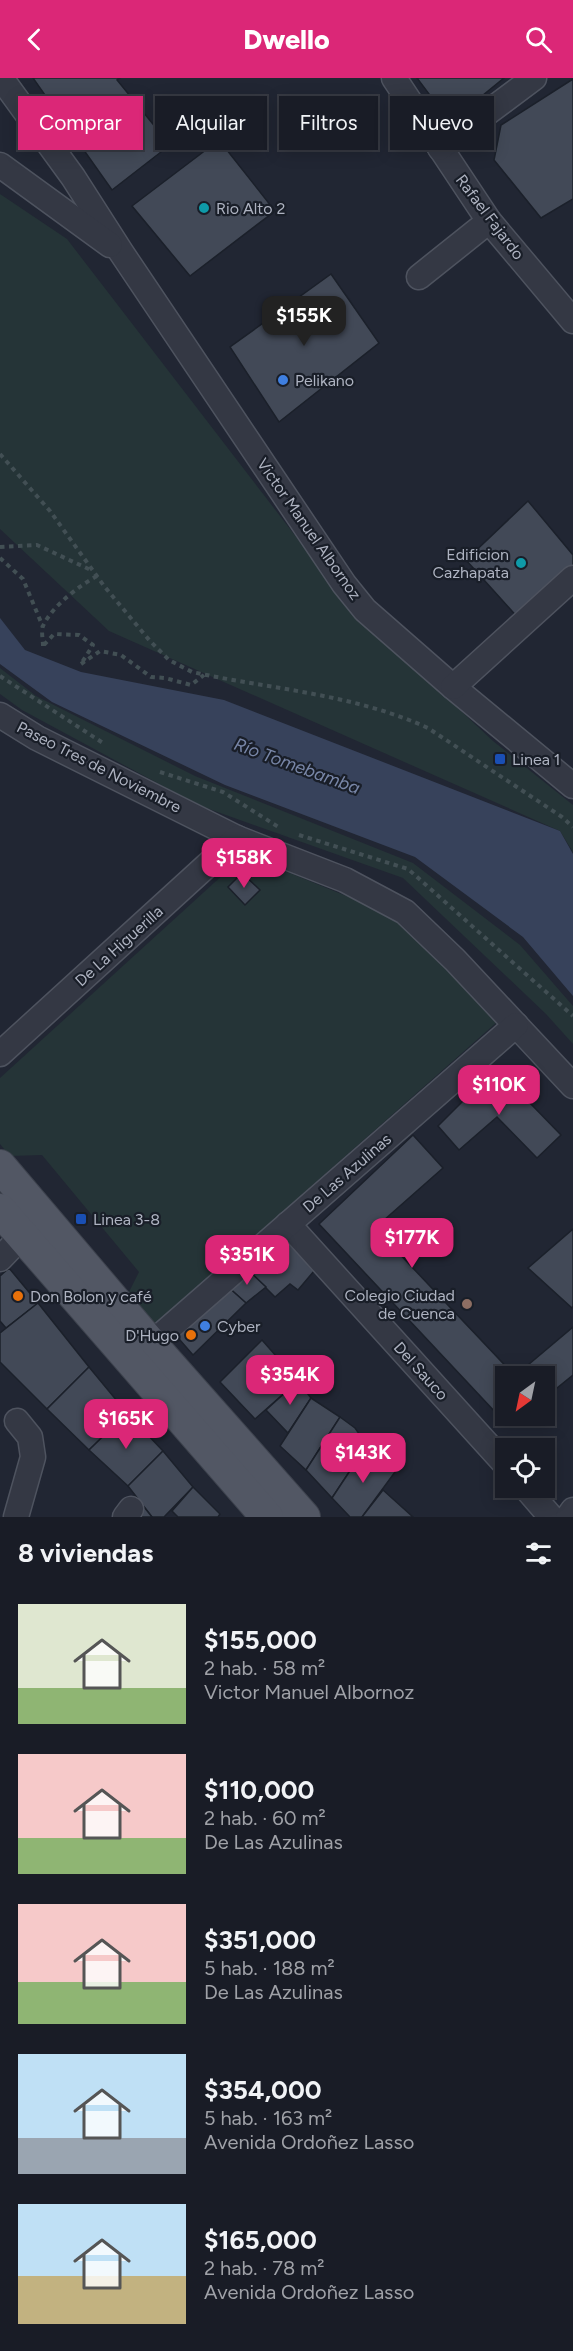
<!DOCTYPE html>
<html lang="es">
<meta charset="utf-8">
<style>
body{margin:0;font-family:Figtree,sans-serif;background:#22252e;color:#f1f3f6;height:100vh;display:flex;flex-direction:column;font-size:22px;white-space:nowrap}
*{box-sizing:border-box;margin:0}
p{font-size:20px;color:#9fa1a7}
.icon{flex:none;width:33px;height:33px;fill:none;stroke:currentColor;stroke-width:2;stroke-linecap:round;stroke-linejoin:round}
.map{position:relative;height:1439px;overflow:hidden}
.side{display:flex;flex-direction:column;background:#191c26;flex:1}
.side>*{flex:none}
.hud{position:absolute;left:18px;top:18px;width:537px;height:54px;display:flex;gap:12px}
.needle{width:39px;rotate:213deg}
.fabs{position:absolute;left:495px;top:1288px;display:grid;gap:12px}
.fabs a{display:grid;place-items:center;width:60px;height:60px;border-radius:0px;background:#191c26;box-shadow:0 3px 15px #0003,0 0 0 2px #373a43;font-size:30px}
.price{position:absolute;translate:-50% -51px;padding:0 14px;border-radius:12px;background:#db2777;color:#fff;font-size:20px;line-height:39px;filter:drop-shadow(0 2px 3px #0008)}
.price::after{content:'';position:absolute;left:50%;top:36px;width:18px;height:14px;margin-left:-9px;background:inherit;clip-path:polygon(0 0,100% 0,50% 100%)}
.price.active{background:#222;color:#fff}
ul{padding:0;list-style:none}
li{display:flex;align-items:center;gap:18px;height:150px;padding:0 18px}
li span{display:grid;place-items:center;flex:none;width:168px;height:120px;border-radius:0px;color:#555}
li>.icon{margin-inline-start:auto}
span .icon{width:72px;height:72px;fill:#fffc;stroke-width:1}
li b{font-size:26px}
h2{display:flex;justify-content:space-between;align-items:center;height:72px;padding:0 18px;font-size:26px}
.tag{padding:0 21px;border-radius:0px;background:#191c26;box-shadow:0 3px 15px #0003,0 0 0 2px #373a43;font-size:21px;line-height:54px}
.tag.active{background:#db2777;color:#fff}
header{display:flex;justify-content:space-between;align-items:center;height:78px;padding:0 18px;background:#db2777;color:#fff;font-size:27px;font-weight:800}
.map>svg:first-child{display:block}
.green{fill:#253437}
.water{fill:#37425b}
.building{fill:#424957;stroke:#1b202a;stroke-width:1.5}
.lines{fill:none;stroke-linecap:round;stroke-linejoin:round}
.minor-casing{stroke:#4e535f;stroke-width:27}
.major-casing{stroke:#3d424d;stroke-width:34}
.path{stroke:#424f54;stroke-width:4;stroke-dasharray:4.5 4.5;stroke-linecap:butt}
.minor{stroke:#343844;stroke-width:24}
.major{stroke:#525764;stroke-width:32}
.culture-dot{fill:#0f9aa8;stroke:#191e28;stroke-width:2}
.shop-dot{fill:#3f7fe0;stroke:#191e28;stroke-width:2}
.transit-dot{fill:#1a4fb4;stroke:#191e28;stroke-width:2}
.food-dot{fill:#e8710a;stroke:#191e28;stroke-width:2}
.education-dot{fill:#8d6e63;stroke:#191e28;stroke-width:2}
.labels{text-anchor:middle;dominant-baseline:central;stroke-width:4.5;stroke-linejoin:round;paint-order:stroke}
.poi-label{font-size:16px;fill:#aeb3c1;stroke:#191e28;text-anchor:start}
.street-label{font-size:16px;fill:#aeb3c1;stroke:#191e28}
.water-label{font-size:18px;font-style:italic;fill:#7886a7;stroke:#191e28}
</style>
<header><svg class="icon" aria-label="back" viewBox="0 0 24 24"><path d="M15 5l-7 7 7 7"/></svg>Dwello<svg class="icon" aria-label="search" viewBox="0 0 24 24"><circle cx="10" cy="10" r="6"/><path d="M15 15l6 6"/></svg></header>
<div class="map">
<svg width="573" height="1439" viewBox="0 0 573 1439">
<rect width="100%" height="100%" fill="#212633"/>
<g class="green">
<polygon points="0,116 67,161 350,529 493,663 573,727 573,774 560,753 109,553 0,451"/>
<polygon points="0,590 36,618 195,698 413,785 520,867 573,928 573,966 546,936 403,800 198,727 22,632 0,616"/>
<polygon points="253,780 393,837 497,944 151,1250 127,1218 139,1194 42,1077 10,1078 0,1066 0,1000 237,784"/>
</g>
<polygon class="water" points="0,540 25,572 81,594 224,622 560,753 573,776 573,918 523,859 415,779 225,707 52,624 0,586"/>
<g class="building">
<polygon points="33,0 120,0 117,2 170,67 112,112"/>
<polygon points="417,0 504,0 450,44"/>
<polygon points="573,1 573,121 541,140 494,82 501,47"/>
<polygon points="219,62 275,133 190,198 132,128"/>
<polygon points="331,196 379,265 279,344 230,269"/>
<polygon points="528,423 573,477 573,488 520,542 466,482"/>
<polygon points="242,795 260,812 245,827 228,809"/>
<polygon points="496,990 561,1057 537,1080 497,1039 459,1072 438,1048"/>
<polygon points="413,1057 443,1090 375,1150 516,1299 506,1299 506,1329 497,1336 319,1146"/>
<polygon points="573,1151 573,1228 572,1230 528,1190"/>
<polygon points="284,1159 314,1193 298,1212 290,1206 275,1219 247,1191"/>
<polygon points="9,1190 38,1225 6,1250 0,1243 0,1198"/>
<polygon points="247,1191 266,1209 246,1225 227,1208"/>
<polygon points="227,1208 246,1225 193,1277 173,1254"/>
<polygon points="38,1225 89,1289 47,1331 0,1284 0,1255"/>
<polygon points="573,1249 573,1297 552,1314 544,1306 544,1299 538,1299 528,1287"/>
<polygon points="262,1262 298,1303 255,1341 220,1304"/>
<polygon points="89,1289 127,1335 89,1372 47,1331"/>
<polygon points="298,1303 311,1320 288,1355 266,1332"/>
<polygon points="311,1320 340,1339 306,1392 280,1368"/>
<polygon points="127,1335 163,1373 128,1408 89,1372"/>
<polygon points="340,1339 355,1350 367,1367 332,1420 306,1392"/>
<polygon points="367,1367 395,1394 362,1439 350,1439 332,1420"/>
<polygon points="163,1373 193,1409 164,1439 152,1439 128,1408"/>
<polygon points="193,1409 220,1436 218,1439 178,1439 172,1433"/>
<polygon points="383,1412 413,1439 362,1439"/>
<polygon points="140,1424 152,1439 133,1439"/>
</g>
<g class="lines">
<defs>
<g id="minor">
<polyline points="1,0 73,99 121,174 344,506 365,532 453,609 573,708"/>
<polyline points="394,0 489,143 573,243"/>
<polyline points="440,70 534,0"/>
<polyline points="0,87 110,167"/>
<polyline points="419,199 489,143"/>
<polyline points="453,609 573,500"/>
<polyline points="0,637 37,660 237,760 345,802 405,834 455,882 573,1008"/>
<polyline points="0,976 237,760"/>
<polyline points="288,1146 506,1387"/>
<polyline points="0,1181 22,1158"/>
<polyline points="151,1266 516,947"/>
<polyline points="526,1410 551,1439"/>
<polyline points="16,1439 33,1379 30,1359 17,1343"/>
<polyline points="125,1439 131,1431"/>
<polyline points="568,1439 573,1432"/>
</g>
<g id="major">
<polyline points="0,1088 151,1266 304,1439"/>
<polyline points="0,1132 267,1439"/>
</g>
</defs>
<use href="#minor" class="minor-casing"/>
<use href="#major" class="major-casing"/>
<g class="path">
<path d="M0,376L50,433L104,508L150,563L169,582L192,594C270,611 354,616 428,650L562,739L573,749"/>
<polyline points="0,469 37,467 93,493"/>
<polyline points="0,480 23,501 43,549"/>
<polyline points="44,567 54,556 79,557 93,567 81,586"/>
<path d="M43,568C43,562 41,553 43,548C52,528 79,508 97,498"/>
<polyline points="81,586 100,573 121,577 151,599 165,600 191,607 204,597"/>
<polyline points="0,598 103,665"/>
<polyline points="160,694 223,714 280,750"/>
<polyline points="299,757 408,791 573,938"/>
</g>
<use href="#minor" class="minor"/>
<use href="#major" class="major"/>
</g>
<g class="culture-dot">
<circle cx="204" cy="130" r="6"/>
<circle cx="521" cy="485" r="6"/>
</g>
<g class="shop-dot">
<circle cx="283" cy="302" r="6"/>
<circle cx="205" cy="1248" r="6"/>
</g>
<g class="transit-dot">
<rect x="494" y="675" width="12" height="12" rx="3"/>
<rect x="75" y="1135" width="12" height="12" rx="3"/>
</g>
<g class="food-dot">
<circle cx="18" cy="1218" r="6"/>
<circle cx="191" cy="1257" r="6"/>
</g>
<circle class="education-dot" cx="467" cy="1226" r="6"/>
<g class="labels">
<g class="poi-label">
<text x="216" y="130">Rio Alto 2</text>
<text x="295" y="302">Pelikano</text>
<text x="509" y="476" text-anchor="end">Edificion<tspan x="509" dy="18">Cazhapata</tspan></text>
<text x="512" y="681">Linea 1</text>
<text x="93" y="1141">Linea 3-8</text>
<text x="455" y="1217" text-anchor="end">Colegio Ciudad<tspan x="455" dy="18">de Cuenca</tspan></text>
<text x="30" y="1218">Don Bolon y café</text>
<text x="217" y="1248">Cyber</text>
<text x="179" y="1257" text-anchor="end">D'Hugo</text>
</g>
<g class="street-label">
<text transform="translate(490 139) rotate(53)">Rafael Fajardo</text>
<text transform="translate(309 451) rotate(55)">Victor Manuel Albornoz</text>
<text transform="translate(99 689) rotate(27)">Paseo Tres de Noviembre</text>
<text transform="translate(119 868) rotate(-42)">De La Higuerilla</text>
<text transform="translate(347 1095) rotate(-41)">De Las Azulinas</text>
<text transform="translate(421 1293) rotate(48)">Del Sauco</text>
</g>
<g class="water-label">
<text transform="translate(297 688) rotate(20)">Río Tomebamba</text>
</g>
</g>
</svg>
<div class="fabs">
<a><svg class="needle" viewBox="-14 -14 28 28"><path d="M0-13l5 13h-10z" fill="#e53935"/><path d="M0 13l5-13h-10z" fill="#9fa1a7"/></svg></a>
<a><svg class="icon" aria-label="locate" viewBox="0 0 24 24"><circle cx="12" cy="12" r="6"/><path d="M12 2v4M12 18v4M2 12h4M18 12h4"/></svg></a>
</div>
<b class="price active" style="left:304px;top:269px">$155K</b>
<b class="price" style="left:244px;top:811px">$158K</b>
<b class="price" style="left:499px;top:1038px">$110K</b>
<b class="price" style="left:412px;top:1191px">$177K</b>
<b class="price" style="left:247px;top:1208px">$351K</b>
<b class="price" style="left:290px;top:1328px">$354K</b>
<b class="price" style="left:126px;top:1372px">$165K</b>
<b class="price" style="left:363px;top:1406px">$143K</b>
<div class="hud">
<a class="tag active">Comprar</a>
<a class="tag">Alquilar</a>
<a class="tag">Filtros</a>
<a class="tag">Nuevo</a>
</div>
</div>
<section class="side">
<h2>8 viviendas<svg class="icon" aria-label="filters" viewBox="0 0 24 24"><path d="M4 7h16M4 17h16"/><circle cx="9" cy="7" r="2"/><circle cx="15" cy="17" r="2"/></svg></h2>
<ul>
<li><span style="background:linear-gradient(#dfe7d0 70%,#8fb573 0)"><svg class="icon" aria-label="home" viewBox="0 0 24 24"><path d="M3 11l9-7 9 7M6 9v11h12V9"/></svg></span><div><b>$155,000</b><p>2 hab. · 58 m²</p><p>Victor Manuel Albornoz</p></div></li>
<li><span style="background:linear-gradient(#f6c9c9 70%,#8fb573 0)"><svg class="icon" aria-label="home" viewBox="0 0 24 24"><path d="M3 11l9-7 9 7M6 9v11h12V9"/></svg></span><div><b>$110,000</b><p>2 hab. · 60 m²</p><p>De Las Azulinas</p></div></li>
<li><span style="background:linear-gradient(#f6c9c9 65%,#8fb573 0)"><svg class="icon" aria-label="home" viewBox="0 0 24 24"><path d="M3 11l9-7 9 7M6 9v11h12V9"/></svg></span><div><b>$351,000</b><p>5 hab. · 188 m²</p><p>De Las Azulinas</p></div></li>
<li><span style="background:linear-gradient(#bfe0f5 70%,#9aa5b1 0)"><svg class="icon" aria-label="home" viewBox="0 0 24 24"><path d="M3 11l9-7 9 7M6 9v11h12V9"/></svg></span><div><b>$354,000</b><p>5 hab. · 163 m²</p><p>Avenida Ordoñez Lasso</p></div></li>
<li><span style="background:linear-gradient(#bfe0f5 60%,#c2b280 0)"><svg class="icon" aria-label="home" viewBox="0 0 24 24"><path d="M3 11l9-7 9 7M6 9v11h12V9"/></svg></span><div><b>$165,000</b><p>2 hab. · 78 m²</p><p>Avenida Ordoñez Lasso</p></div></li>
</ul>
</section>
